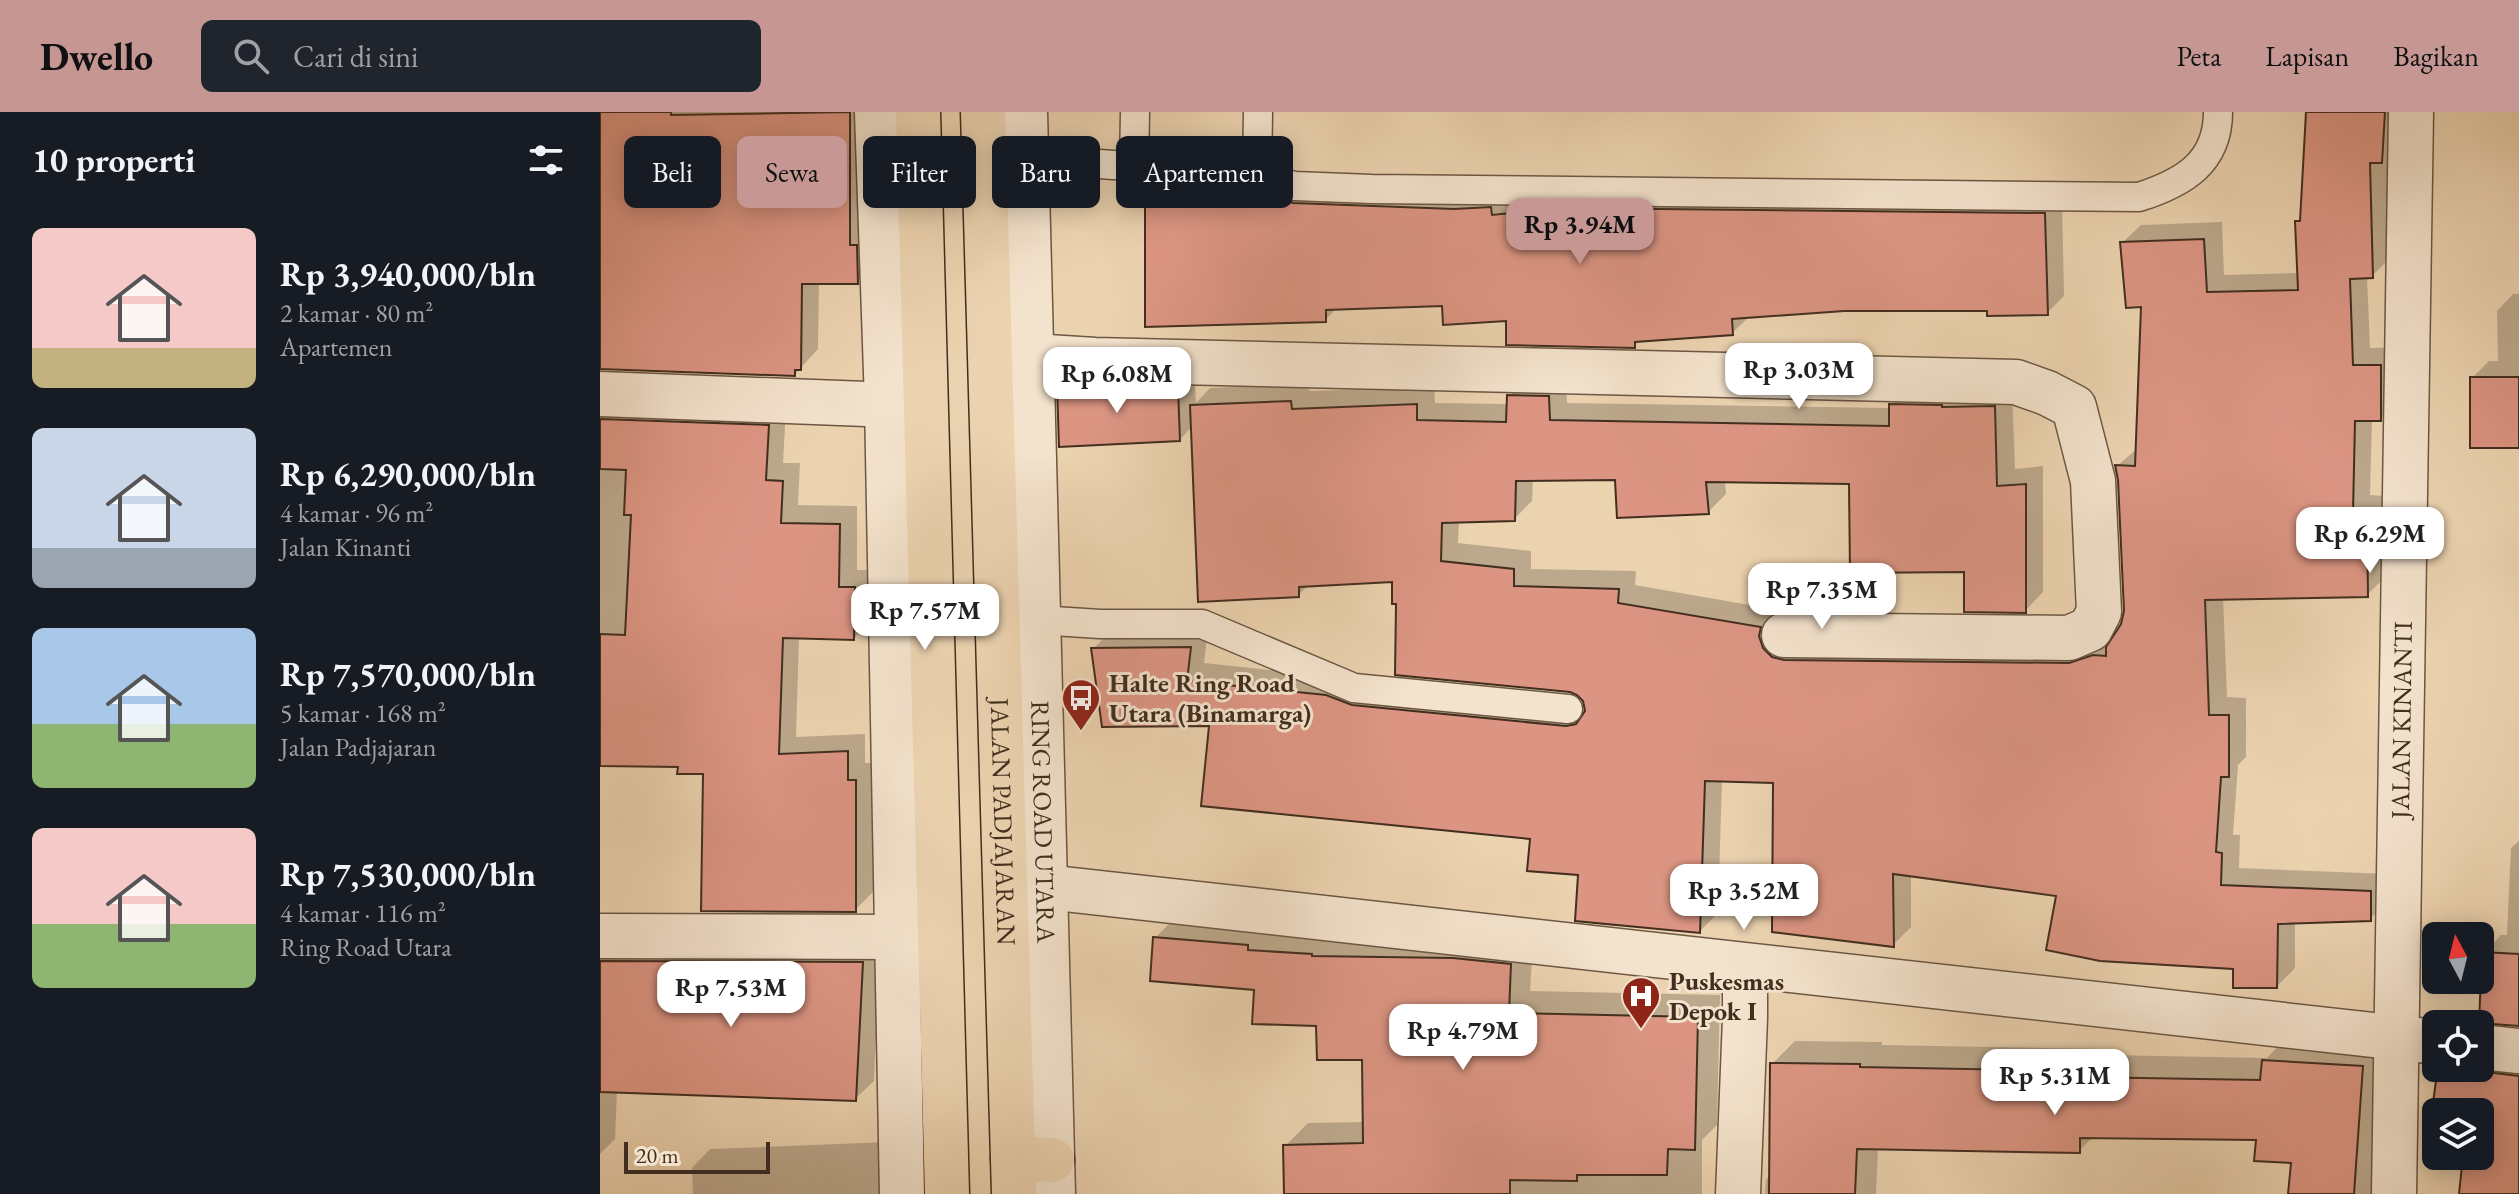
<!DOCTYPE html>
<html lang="id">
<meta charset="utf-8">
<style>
body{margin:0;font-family:"EB Garamond",serif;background:#20242c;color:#f1f3f6;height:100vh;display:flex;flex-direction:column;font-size:30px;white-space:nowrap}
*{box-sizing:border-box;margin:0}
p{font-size:26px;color:#9ea1a6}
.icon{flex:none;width:44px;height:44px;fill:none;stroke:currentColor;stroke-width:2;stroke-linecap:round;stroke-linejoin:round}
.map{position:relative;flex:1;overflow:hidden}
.panel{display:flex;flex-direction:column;background:#171b24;width:600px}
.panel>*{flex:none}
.hud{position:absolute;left:24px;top:24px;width:760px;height:72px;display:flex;gap:16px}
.needle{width:52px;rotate:353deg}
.buttons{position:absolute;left:1822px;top:810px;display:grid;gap:16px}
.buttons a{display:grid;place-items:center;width:72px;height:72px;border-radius:12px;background:#171b24;box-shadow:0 4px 20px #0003;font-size:40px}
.scale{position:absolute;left:24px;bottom:20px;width:146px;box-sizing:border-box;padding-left:8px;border:4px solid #422e1f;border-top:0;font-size:22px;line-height:28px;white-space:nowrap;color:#422e1f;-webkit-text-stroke:6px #f3e2cc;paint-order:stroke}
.price{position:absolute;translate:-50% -68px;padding:0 18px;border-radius:16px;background:#fff;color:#222;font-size:26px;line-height:52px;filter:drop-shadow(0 2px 4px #0008)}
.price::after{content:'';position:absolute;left:50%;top:48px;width:24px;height:18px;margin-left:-12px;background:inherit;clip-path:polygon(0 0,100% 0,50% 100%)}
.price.on{background:#c59692;color:#111}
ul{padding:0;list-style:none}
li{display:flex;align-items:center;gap:24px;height:200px;padding:0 32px}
li span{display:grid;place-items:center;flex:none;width:224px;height:160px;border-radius:12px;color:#555}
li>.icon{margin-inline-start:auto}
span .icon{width:96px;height:96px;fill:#fffc;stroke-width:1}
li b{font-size:34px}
h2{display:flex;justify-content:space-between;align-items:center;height:96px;padding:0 32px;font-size:34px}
.tag{padding:0 28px;border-radius:12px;background:#171b24;box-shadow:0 4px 20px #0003;font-size:28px;line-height:72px}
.tag.on{background:#c59692;color:#111}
header{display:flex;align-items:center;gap:48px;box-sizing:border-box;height:112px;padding:0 40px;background:#c59692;color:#111}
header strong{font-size:38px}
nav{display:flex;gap:44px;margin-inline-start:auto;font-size:28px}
.search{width:560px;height:72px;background:#20242c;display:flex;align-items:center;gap:20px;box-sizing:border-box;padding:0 28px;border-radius:12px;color:#9ea1a6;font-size:30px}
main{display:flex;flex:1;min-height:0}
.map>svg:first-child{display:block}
.shadow{fill:#0003}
.building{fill:#dc9583;stroke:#422e1f;stroke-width:2}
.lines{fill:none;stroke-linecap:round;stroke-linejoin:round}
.service-casing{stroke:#6c5743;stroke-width:31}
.minor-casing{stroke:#6c5743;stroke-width:47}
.tertiary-casing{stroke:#6c5743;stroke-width:47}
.trunk-casing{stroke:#422e1f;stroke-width:47}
.service{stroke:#f3e2cc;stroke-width:28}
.minor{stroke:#f3e2cc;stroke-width:44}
.tertiary{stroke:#f3e2cc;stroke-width:44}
.trunk{stroke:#ecd3b0;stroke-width:44}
.labels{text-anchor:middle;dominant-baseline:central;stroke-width:6;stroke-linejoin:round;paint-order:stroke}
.poi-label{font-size:26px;font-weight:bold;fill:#422e1f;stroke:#f3e2cc;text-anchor:start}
.street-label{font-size:26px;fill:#422e1f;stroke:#f3e2cc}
</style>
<header>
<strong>Dwello</strong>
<div class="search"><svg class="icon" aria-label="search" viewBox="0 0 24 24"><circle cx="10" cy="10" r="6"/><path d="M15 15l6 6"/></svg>Cari di sini</div>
<nav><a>Peta</a><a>Lapisan</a><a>Bagikan</a></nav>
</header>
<main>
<section class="panel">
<h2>10 properti<svg class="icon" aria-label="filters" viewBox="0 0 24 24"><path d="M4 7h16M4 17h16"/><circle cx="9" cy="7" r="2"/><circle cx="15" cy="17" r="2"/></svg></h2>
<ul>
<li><span style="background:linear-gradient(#f6c9c9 75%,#c2b280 0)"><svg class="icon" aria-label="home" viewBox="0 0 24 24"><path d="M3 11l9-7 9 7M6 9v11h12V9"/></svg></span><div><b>Rp 3,940,000/bln</b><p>2 kamar · 80 m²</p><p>Apartemen</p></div></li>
<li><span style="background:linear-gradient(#c9d6e8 75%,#9aa5b1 0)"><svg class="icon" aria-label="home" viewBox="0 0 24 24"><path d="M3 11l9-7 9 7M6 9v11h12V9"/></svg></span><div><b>Rp 6,290,000/bln</b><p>4 kamar · 96 m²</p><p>Jalan Kinanti</p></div></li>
<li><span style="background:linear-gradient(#a9c7e8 60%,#8fb573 0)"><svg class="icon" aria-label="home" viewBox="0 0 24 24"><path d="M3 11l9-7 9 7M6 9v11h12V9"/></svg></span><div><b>Rp 7,570,000/bln</b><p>5 kamar · 168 m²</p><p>Jalan Padjajaran</p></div></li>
<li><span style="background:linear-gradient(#f6c9c9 60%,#8fb573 0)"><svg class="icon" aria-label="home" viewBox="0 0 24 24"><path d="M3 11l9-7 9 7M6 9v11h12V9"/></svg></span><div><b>Rp 7,530,000/bln</b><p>4 kamar · 116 m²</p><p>Ring Road Utara</p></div></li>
</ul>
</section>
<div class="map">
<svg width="1919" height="1082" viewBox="0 0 1919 1082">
<rect width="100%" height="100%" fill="#ecd3b0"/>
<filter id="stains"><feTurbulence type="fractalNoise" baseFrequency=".0025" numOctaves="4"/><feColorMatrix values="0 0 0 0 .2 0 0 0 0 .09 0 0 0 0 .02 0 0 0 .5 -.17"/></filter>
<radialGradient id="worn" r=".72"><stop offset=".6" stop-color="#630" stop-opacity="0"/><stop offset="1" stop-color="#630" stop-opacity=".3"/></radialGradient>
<g class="shadow">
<polygon points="0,0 267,0 275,152 257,170 219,170 218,237 195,262 0,255"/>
<polygon points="1708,0 1801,0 1799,31 1788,43 1790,146 1772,164 1767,164 1770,236 1799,235 1798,289 1780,307 1772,307 1770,383 1784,384 1785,465 1767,483 1623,485 1627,585 1646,586 1646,645 1638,653 1633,723 1640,723 1639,756 1789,762 1788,789 1770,807 1695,810 1695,856 1677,874 1459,782 1311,762 1311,815 1293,833 1175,669 1122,668 1118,801 1100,819 980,761 932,725 611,612 493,537 511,519 608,518 604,551 745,566 771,576 987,597 980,582 794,468 710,472 698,483 593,314 580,327 459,274 476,257 594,259 596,291 610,276 709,272 709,279 834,275 835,291 908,292 909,284 927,266 966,267 967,291 1291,296 1291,293 1309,275 1412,277 1415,357 1443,354 1443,480 1425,499 1366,458 1251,370 1125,368 1126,382 1108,400 1017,366 933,367 932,389 914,407 859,409 858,431 931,439 931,457 1036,459 1035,473 1178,498 1176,504 1488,534 1513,526 1523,512 1526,499 1520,368 1517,354 1538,336 1543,193 1522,131 1541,113 1622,110 1624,163 1699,161 1697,110 1702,105"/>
<polygon points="564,69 1462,85 1464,184 1447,201 1389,197 1244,197 1150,204 1132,221 1041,227 1034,234 844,192 737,196 725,208 547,86"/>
<polygon points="1913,182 1919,182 1919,334 1872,266 1889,249 1898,249 1897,199"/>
<polygon points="0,280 186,296 183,351 200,351 198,393 257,394 257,458 273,458 272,508 254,526 199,525 196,625 265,622 265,651 274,651 273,780 255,798 105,660 80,653 0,652"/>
<polygon points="1919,729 1919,912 1884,841 1901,823 1907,823 1911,736"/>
<polygon points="578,803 933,830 930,879 1120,883 1117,1013 1102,1028 1102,1082 686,1082 685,1034 708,1011 765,1010 764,946 718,913 656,876 555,826"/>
<polygon points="0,820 280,832 274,969 255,987 17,979 15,1027 0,1042"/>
<polygon points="1686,926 1785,932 1774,1082 1690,1082 1693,1049 1658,1026 1494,1024 1479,1039 1278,1036 1276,1082 1165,1082 1166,1068 1171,1062 1172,952 1195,929 1282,930 1282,933 1503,937 1503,943 1667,946"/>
<polygon points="1919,945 1919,1082 1861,1082 1865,1044 1880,1044 1880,1000 1836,1000 1836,1037 1829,1036 1839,962 1846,956 1880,956"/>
<polygon points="289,1030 292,1082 93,1082 92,1056 110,1037"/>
</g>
<g class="building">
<polygon points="0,0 71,0 71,3 250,0 250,133 257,133 258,172 202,172 201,258 195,258 195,264 0,257"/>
<polygon points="1706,0 1785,0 1782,51 1770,51 1773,166 1750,167 1753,253 1781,253 1781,309 1755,309 1753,401 1767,401 1768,485 1605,488 1609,603 1629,603 1629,665 1621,665 1616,740 1622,741 1621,773 1771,779 1771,809 1678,812 1677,876 1633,876 1633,857 1500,849 1446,838 1456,784 1293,762 1294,835 1172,820 1173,671 1105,669 1100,821 975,809 978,763 927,759 930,727 601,694 609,614 502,615 491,536 591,535 587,569 726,583 752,593 966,614 976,612 985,599 983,589 977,583 970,580 795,563 796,492 792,492 792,470 699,475 699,485 598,490 590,293 691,289 692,297 817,292 817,308 906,310 907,283 949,284 950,308 1289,314 1289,292 1342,293 1342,295 1395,294 1397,374 1426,372 1426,501 1364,500 1364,460 1250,461 1249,372 1106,370 1109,402 1017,406 1015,368 916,369 915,409 842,411 841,449 914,457 914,474 1019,477 1018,491 1161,515 1159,524 1163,536 1172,545 1184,548 1469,551 1493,543 1506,544 1506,535 1521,512 1524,499 1518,368 1515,353 1535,354 1541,195 1526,196 1520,130 1604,127 1607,180 1698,178 1695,109 1700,109"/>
<polygon points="545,85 672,85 693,91 854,97 891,95 892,103 959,96 1445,101 1448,203 1387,204 1387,199 1244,199 1132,207 1133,223 1035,230 1035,236 906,233 906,209 843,213 842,194 726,198 726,210 545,215"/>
<rect x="1870" y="265" width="49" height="71"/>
<polygon points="477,272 578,275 580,329 459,335 457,273"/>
<polygon points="0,307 169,313 166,368 183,369 181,411 240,412 239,475 255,475 254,528 183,526 179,642 248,639 248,668 256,668 256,800 101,799 103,662 77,662 78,655 0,654 0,522 25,523 31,403 24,403 26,358 0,357"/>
<polygon points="553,825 648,833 648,838 712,842 712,844 853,846 911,852 909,901 1098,905 1095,1038 1068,1037 1067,1063 977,1063 977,1069 910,1068 910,1082 684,1082 683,1033 763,1031 762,948 717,948 716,914 652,912 654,878 550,869"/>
<polygon points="1882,840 1919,842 1919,914 1879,911"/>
<polygon points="0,849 263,850 256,989 0,980"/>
<polygon points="1662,948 1763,954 1754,1082 1688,1082 1691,1051 1654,1049 1656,1028 1480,1026 1480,1041 1257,1037 1255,1082 1169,1082 1170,951 1260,952 1260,955 1481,959 1481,965 1660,968"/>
<polygon points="1870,958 1919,964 1919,1082 1859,1082 1863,1044 1880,1044 1880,1000 1836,1000 1836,1039 1827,1037 1837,961 1869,966"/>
</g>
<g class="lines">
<defs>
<g id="service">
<path d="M410,51L456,49L657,63L694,74L772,77L1539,85C1583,71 1618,51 1618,0"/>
<polyline points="534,55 535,0"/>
<polyline points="657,63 658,0"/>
<polyline points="438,508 500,512 602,512 754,576 968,597"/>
</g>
<g id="minor">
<polyline points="431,244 495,248 1416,270 1447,281 1474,295 1493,369 1499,500 1490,517 1469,526 1184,523"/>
<polyline points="0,282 266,292 287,290"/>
<polyline points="446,775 1836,930"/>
<polyline points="0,824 296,825"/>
<polyline points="1880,935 1919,939"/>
<polyline points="1138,1082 1145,906 1145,854"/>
<path id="s1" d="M1794,1082L1811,0"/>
</g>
<g id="tertiary">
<polyline points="277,0 287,290 302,1082"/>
<path id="s2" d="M425,0L453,1082"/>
</g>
<g id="trunk">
<polyline points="318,0 347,1082"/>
<path id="s3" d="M383,0L414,1082"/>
<polyline points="413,1046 452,1048"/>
</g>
</defs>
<use href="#service" class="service-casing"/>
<use href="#minor" class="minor-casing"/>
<use href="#tertiary" class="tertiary-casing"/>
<use href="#trunk" class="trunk-casing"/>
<use href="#service" class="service"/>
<use href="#minor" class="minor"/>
<use href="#tertiary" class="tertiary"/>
<use href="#trunk" class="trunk"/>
</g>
<defs>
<symbol id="bus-pin" viewBox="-11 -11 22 30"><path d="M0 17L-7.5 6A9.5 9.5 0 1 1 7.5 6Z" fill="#8f2418" stroke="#f3e2cc"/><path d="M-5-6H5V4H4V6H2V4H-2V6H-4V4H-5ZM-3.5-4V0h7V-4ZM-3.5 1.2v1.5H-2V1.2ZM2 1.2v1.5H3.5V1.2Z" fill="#fff"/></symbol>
<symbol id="hospital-pin" viewBox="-11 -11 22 30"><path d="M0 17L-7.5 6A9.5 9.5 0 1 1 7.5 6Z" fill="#8f2418" stroke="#f3e2cc"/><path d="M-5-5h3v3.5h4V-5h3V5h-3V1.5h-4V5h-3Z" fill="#fff"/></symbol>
</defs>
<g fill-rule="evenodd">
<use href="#bus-pin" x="459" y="564" width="44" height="60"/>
<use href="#hospital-pin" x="1019" y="862" width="44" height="60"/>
</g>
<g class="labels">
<g class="poi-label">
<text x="509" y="571">Halte Ring Road<tspan x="509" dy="30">Utara (Binamarga)</tspan></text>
<text x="1069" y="869">Puskesmas<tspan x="1069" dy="30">Depok I</tspan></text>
</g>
<g class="street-label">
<text stroke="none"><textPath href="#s1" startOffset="474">JALAN KINANTI</textPath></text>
<text stroke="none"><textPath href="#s3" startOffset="710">JALAN PADJAJARAN</textPath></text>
<text stroke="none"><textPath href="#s2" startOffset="710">RING ROAD UTARA</textPath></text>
</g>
</g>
<rect width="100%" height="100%" filter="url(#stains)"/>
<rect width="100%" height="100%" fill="url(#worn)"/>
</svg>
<div class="buttons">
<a><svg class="needle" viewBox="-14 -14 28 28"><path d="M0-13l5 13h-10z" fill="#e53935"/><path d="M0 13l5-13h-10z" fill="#9ea1a6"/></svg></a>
<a><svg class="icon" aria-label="locate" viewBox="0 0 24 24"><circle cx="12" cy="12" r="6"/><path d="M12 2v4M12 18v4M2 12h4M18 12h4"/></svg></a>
<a><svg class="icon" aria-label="layers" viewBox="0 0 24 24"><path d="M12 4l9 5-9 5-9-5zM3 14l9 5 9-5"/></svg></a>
</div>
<div class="scale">20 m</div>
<b class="price on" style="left:980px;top:154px">Rp 3.94M</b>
<b class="price" style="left:1199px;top:299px">Rp 3.03M</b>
<b class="price" style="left:517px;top:303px">Rp 6.08M</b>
<b class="price" style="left:1770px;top:463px">Rp 6.29M</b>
<b class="price" style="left:1222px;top:519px">Rp 7.35M</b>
<b class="price" style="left:325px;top:540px">Rp 7.57M</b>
<b class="price" style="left:1144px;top:820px">Rp 3.52M</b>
<b class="price" style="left:131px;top:917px">Rp 7.53M</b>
<b class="price" style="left:863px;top:960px">Rp 4.79M</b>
<b class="price" style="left:1455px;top:1005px">Rp 5.31M</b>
<div class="hud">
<a class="tag">Beli</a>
<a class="tag on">Sewa</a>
<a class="tag">Filter</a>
<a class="tag">Baru</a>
<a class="tag">Apartemen</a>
</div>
</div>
</main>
